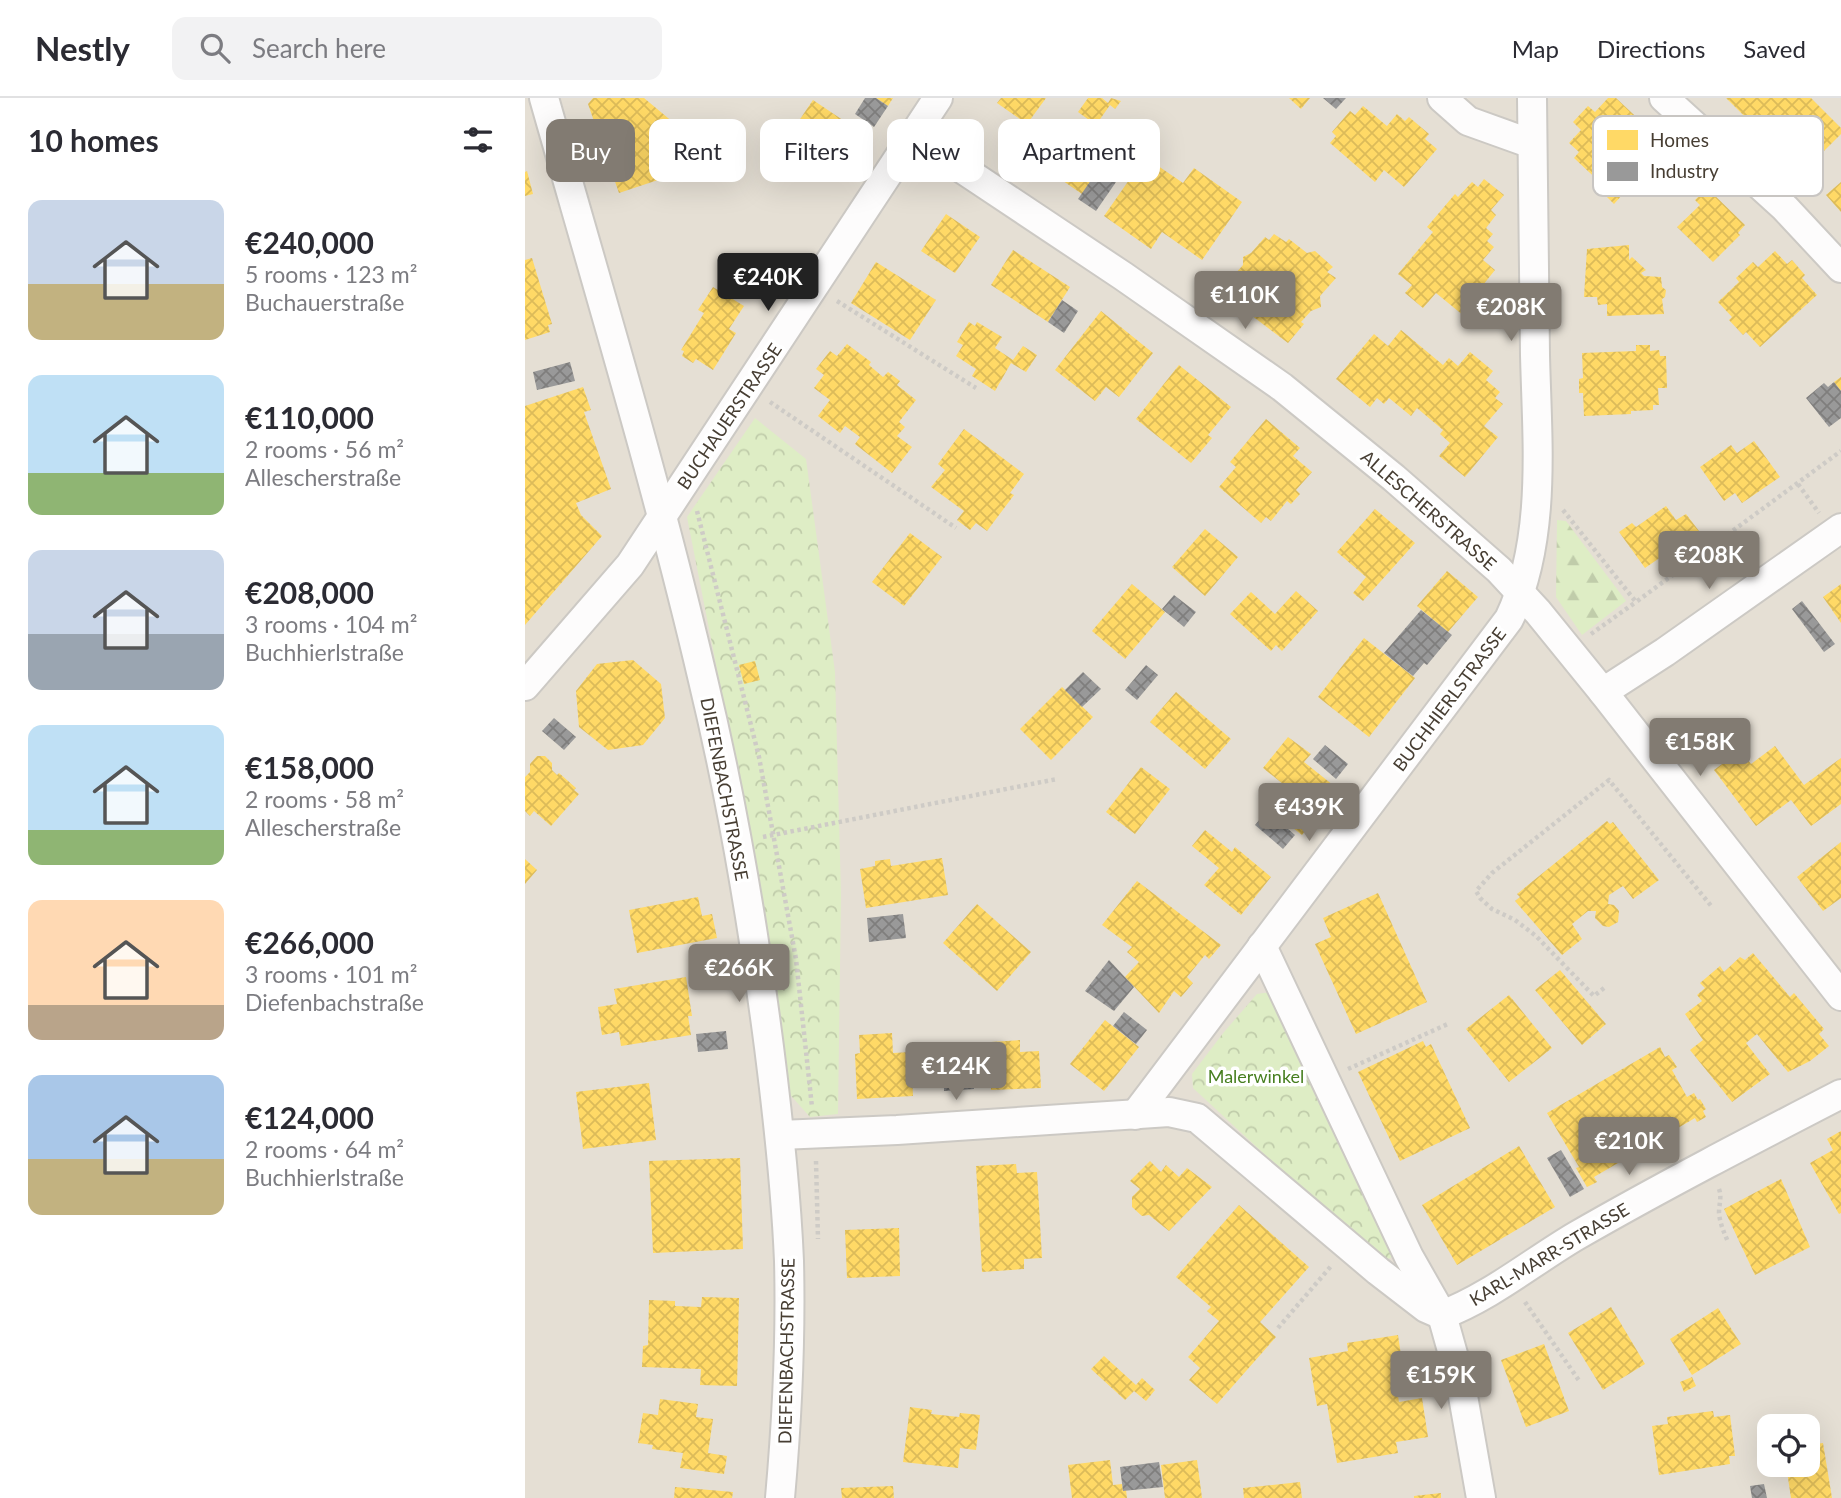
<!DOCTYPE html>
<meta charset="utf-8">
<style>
body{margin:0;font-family:Lato,sans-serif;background:#f2f2f3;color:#2b2b33;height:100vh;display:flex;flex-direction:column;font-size:26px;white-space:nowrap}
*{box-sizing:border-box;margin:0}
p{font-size:23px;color:#7c7c81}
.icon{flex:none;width:38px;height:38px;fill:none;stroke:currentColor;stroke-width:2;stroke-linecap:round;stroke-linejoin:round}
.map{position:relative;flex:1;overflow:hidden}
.panel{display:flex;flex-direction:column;background:#fff;width:525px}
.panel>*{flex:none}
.hud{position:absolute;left:21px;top:21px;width:665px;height:63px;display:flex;gap:14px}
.fabs{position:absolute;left:1232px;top:1316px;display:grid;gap:14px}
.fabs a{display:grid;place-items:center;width:63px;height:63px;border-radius:14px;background:#fff;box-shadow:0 7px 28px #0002;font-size:35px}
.price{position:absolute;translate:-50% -60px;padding:0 16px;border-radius:7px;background:#827b72;color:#fff;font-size:23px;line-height:46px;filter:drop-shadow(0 2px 4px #0008)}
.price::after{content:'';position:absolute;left:50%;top:42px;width:21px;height:16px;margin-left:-10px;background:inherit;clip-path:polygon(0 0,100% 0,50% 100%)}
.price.current{background:#222;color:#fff}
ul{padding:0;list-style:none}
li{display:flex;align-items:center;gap:21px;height:175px;padding:0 28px}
li span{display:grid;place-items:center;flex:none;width:196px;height:140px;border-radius:14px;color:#555}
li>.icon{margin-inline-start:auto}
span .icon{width:84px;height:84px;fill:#fffc;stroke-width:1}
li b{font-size:30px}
h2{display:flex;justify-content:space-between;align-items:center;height:84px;padding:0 28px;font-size:30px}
.pill{padding:0 24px;border-radius:14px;background:#fff;box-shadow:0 7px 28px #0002;font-size:24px;line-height:63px}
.pill.current{background:#827b72;color:#fff}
header{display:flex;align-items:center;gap:42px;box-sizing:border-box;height:98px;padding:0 35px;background:#fff;border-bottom:2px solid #e1e1e2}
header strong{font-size:33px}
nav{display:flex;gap:38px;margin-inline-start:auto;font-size:24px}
.search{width:490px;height:63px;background:#f2f2f3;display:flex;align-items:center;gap:18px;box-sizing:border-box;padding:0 24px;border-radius:14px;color:#7c7c81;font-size:26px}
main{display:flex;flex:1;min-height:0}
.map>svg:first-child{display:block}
.residential{fill:#e5dfd4;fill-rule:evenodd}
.forest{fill:url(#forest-firs)}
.park{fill:url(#park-crowns)}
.homes{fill:url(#homes-cross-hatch)}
.industry{fill:url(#industry-cross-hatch)}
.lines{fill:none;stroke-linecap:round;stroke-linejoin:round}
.street-casing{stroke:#ccc9c4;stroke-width:32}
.path{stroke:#cecbc6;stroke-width:4.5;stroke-dasharray:3.5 3.5;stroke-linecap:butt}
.street{stroke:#fdfcfc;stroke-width:28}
.labels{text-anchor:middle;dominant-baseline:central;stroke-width:7;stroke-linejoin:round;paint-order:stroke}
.street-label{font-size:18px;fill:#473e33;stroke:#fff}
.park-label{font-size:18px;fill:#477f20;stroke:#fff}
.key{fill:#fff;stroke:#c8c5c2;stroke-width:2}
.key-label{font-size:19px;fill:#473e33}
</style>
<header>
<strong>Nestly</strong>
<div class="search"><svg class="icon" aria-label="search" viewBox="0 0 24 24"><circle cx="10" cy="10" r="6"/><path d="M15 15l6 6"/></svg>Search here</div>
<nav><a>Map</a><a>Directions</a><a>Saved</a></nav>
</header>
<main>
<section class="panel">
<h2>10 homes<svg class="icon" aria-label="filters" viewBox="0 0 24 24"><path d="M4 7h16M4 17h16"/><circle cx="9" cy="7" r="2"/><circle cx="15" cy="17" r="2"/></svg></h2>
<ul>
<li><span style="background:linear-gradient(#c9d6e8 60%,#c2b280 0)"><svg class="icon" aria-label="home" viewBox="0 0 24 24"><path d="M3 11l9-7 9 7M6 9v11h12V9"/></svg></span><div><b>€240,000</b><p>5 rooms · 123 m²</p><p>Buchauerstraße</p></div></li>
<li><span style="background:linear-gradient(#bfe0f5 70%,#8fb573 0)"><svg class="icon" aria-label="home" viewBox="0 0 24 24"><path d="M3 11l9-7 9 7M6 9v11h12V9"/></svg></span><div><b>€110,000</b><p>2 rooms · 56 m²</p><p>Allescherstraße</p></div></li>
<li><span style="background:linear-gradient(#c9d6e8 60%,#9aa5b1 0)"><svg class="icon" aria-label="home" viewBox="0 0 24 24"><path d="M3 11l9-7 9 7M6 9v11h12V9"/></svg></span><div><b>€208,000</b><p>3 rooms · 104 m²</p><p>Buchhierlstraße</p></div></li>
<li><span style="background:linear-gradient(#bfe0f5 75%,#8fb573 0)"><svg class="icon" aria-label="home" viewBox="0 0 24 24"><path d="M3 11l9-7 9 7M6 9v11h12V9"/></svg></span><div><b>€158,000</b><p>2 rooms · 58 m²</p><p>Allescherstraße</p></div></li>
<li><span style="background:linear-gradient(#ffd9b3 75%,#b9a48a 0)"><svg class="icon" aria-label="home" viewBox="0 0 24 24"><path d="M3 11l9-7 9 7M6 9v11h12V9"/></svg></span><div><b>€266,000</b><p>3 rooms · 101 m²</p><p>Diefenbachstraße</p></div></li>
<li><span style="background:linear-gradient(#a9c7e8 60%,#c2b280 0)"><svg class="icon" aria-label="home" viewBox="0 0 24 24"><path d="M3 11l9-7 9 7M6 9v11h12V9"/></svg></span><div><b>€124,000</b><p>2 rooms · 64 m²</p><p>Buchhierlstraße</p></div></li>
</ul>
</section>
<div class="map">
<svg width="1316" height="1400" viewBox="0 0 1316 1400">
<defs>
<pattern id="forest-firs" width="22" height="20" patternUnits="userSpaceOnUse" patternTransform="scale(1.75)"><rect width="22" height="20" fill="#deedc5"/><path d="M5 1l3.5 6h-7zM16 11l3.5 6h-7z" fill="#c0ccaa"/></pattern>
<pattern id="park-crowns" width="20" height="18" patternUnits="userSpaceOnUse" patternTransform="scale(1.75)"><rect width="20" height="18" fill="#deedc5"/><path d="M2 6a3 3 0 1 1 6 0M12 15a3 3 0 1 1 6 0" fill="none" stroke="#c0ccaa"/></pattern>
<pattern id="homes-cross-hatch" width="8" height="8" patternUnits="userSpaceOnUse" patternTransform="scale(1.75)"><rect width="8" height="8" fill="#ffd966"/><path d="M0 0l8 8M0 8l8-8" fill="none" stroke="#dcbb59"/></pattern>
<pattern id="industry-cross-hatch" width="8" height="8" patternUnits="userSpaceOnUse" patternTransform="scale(1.75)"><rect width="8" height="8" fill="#999"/><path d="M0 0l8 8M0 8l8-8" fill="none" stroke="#7f7e7d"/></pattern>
</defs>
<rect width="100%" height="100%" fill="#f0ede8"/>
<path class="residential" d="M0,0H1316V1400H0ZM1244,1328H1283V1367H1244Z"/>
<polygon class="forest" points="1032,422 1041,423 1101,503 1057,537 1031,499"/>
<g class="park">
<polygon points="230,320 281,361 310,574 316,796 313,1016 285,1019 260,991 223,729 162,419"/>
<polygon points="746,894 873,1155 857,1165 668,990 667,976 699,934 732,896"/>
</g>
<g class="homes">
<polygon points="68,0 119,0 173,45 142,79 94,95 63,6"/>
<polygon points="351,0 368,0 363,8"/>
<polygon points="476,0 521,0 502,26 472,5"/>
<polygon points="563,0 577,0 583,5 586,0 596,3 590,11 585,7 571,27 553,14"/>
<polygon points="764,0 785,0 776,11"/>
<polygon points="1083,0 1091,0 1139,45 1113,72 1116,76 1089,106 1076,93 1080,89 1049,60 1054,54 1044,45 1056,32 1048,24 1063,8 1070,14"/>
<polygon points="1201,0 1286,0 1316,30 1316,36 1277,75"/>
<polygon points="288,2 334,33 313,64 267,33"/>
<polygon points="838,8 862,28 872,16 880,23 884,19 904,36 900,41 912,51 879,89 859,72 850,84 805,45 811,38 807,34 825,13 830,17"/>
<polygon points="559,30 565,35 568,31 585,43 583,47 588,50 557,96 528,76"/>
<polygon points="620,59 658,85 669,70 717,104 677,162 637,134 626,151 579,118"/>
<polygon points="2,73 8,96 0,98 0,74"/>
<polygon points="959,81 979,97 966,112 971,117 961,130 968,136 962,143 969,149 958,162 970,172 958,187 965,193 960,200 967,206 950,227 911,195 898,210 880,195 887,187 873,176 908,134 902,129 930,96 933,99 947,84 953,89"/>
<polygon points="1316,84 1316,114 1301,97"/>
<polygon points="1182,90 1220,127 1213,135 1215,137 1188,164 1152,129 1175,107 1170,102"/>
<polygon points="421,116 455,139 430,175 396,153"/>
<polygon points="749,136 761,144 764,141 782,155 790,153 808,169 802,174 811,180 795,198 796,209 786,213 776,224 779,226 763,245 726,217 721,222 715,218 726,205 702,185 718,167 718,159 726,155 740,139 744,142"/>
<polygon points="1104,147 1104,162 1107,159 1121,172 1116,175 1119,178 1136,179 1137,189 1141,192 1140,199 1137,201 1139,216 1082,218 1082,206 1073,207 1072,199 1059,199 1062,151"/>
<polygon points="488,152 545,189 523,224 466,187"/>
<polygon points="1250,153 1262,166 1267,162 1280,177 1277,180 1292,197 1235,249 1221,234 1218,237 1204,222 1207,219 1193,204 1214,184 1211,180 1228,164 1233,169"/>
<polygon points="7,160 27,226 23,227 25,234 0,242 0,162"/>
<polygon points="351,164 411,202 385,242 326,205"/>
<polygon points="188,189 219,208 204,231 211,235 188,272 171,261 168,265 157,258 159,253 156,252 179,215 173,212"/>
<polygon points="576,213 628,255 594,299 581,289 570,303 530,272"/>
<polygon points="444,224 450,228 452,224 477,239 470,250 488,262 498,248 512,257 501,274 486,265 470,293 447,278 451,271 431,258 438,247 432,244"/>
<polygon points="876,232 918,267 924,260 933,268 945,254 968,273 961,282 975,294 970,300 978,306 959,328 973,339 940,379 914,358 925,345 915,336 918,332 892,310 886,318 864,300 859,306 852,300 845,309 811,281 849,236 863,248"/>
<polygon points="322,246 346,264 344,267 358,279 363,274 375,283 372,287 391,302 374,324 380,329 372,338 387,349 367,375 330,346 335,339 320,328 315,335 293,318 305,302 289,290 299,277 291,271 305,253 312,258"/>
<polygon points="1111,247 1125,247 1125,253 1134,252 1135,258 1141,258 1142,290 1133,290 1134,307 1128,307 1128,312 1106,313 1106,316 1059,318 1058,295 1054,295 1054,281 1058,280 1057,255 1111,253"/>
<polygon points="654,267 706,309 683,337 687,340 666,365 611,321"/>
<polygon points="1316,279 1316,293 1309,284"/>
<polygon points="58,289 66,312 59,314 86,391 51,405 56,417 77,438 0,527 0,308"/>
<polygon points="741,321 775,350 768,358 787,374 771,392 775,396 766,406 762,403 746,423 741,419 736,425 694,389 711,369 705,364"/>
<polygon points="439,331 499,376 485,395 489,397 462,433 451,425 445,432 432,422 439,413 406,389 420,372 413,366"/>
<polygon points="1229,343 1255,379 1217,405 1210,395 1199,403 1175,369 1206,347 1212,355"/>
<polygon points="1141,408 1151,422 1161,416 1174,433 1120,470 1094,434 1107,425 1111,429"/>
<polygon points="850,411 890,445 838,503 828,495 841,479 812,454"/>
<polygon points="680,431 713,459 680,498 647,469"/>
<polygon points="385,435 417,459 379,508 347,484"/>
<polygon points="922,473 953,499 923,534 892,508"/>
<polygon points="607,486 640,514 600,561 567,533"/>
<polygon points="1316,486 1316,525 1298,499"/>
<polygon points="771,493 793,513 757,553 751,547 746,553 705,516 726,494 750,516"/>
<polygon points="839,540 890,580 844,639 793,599"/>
<polygon points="108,562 136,586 140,620 118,647 83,652 54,629 51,593 72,566"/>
<polygon points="230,563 235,582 219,586 214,567"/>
<polygon points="537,589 568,619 526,662 495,631"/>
<polygon points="651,594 706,641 680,671 625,624"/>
<polygon points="763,639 786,656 779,664 813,691 777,737 740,708 758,686 738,670"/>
<polygon points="1250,648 1279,687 1316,660 1316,706 1286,728 1266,702 1231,728 1189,672 1216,652 1226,666"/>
<polygon points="12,658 20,658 27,665 27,672 32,677 34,675 51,690 49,692 54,696 26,728 9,713 5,718 0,713 0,679 5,674 5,666"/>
<polygon points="616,669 645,691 610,736 581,714"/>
<polygon points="1082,723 1085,726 1088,724 1134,782 1108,801 1098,788 1084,797 1083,806 1089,807 1094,813 1093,824 1084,829 1078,828 1070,820 1071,813 1063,813 1047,826 1057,841 1037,857 990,803 995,799 992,796"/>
<polygon points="680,732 707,754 710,749 746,779 716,817 679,787 694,770 667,748"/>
<polygon points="1316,744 1316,800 1298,813 1272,779"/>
<polygon points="417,760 423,797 341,810 335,771 350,768 350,763 365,761 366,768"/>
<polygon points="0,761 12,772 0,786"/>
<polygon points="612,783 696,847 684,861 680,857 662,879 668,885 656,899 649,893 634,915 600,879 614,864 602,854 607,849 577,827"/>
<polygon points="853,795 902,904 831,936 790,846 806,839 798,820"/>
<polygon points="173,799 177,818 187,816 192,840 112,855 104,812"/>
<polygon points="452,806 506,854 472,893 418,845"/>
<polygon points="1228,855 1265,899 1269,895 1299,931 1294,936 1304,948 1285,963 1263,974 1232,936 1221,945 1245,976 1207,1004 1165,952 1178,942 1160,916 1177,903 1172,897 1180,890 1175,885 1195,868 1199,874 1215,859 1220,862"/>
<polygon points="1035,872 1081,926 1057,947 1010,892"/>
<polygon points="161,879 167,918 163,918 166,937 96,948 94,934 77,937 73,909 92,906 89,891"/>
<polygon points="984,897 1027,950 984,984 941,931"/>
<polygon points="580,922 614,949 579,993 545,966"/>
<polygon points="367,935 368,955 386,954 388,998 332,1001 330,956 335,955 334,937"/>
<polygon points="495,942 495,954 514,953 516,990 466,992 466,983 449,984 447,949 467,948 466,944"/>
<polygon points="898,943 901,949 906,946 945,1030 875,1063 833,974"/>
<polygon points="1135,949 1140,959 1144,957 1152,969 1147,972 1162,999 1169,995 1173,1002 1175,1001 1181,1011 1178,1013 1181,1019 1172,1024 1170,1020 1069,1079 1072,1084 1062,1089 1051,1070 1054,1069 1022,1015"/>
<polygon points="124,985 131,1042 58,1051 51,994"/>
<polygon points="1316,1033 1316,1115 1314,1116 1285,1065 1308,1052 1302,1041"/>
<polygon points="994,1048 1030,1109 932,1167 897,1107"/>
<polygon points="215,1060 218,1151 128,1155 124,1063"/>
<polygon points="625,1063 636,1074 641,1067 654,1079 662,1070 687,1089 644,1133 624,1117 617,1118 607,1109 607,1099 615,1091 605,1083"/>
<polygon points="491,1066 492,1075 512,1074 517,1160 499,1161 499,1171 457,1174 451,1068"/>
<polygon points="1256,1081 1285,1149 1230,1177 1199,1111"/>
<polygon points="714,1107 784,1169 735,1224 751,1239 692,1306 664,1282 675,1270 663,1259 694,1223 682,1213 686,1209 651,1179"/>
<polygon points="374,1130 375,1178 322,1180 320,1132"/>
<polygon points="177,1199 214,1200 212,1288 175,1287 176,1271 117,1269 118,1248 123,1247 124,1202 150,1203 150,1208 176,1209"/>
<polygon points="1086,1209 1120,1266 1078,1292 1043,1235"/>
<polygon points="1193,1210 1216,1246 1167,1277 1145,1241"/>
<polygon points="873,1237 881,1291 872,1292 874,1304 897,1300 903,1339 871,1344 873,1355 812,1365 802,1306 792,1308 784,1260 823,1253 822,1245"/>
<polygon points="1019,1246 1044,1313 1001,1329 976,1262"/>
<polygon points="579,1258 611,1287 617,1280 630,1292 621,1303 609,1293 600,1302 566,1271"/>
<polygon points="1167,1279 1171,1288 1159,1294 1155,1284"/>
<polygon points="135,1301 173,1306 171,1319 188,1321 183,1355 202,1358 199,1376 155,1370 158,1355 127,1351 128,1347 113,1345 118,1315 133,1317"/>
<polygon points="385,1309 407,1312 406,1316 434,1319 435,1315 455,1317 451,1352 435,1350 433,1370 378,1364"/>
<polygon points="1188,1313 1189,1319 1205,1317 1210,1358 1204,1358 1205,1366 1134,1377 1127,1328 1143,1326 1142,1319"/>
<polygon points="1298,1345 1307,1400 1266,1400 1261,1367 1283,1367 1283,1347"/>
<polygon points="585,1362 588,1387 597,1386 598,1393 601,1392 602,1400 547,1400 543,1367"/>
<polygon points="672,1362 677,1400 640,1400 636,1367"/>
<polygon points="775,1384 777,1400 719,1400 718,1390"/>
<polygon points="368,1388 369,1400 317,1400 316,1390"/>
<polygon points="150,1389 208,1394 207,1400 149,1400"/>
<polygon points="916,1395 916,1400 889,1400 889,1398"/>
</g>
<g class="industry">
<polygon points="340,0 351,0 363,8 349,29 330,16"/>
<polygon points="798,0 821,0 811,11"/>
<polygon points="573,72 591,84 571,113 553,101"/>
<polygon points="219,158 247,177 235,195 206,176"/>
<polygon points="537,202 553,213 539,235 523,224"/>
<polygon points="45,264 50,283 12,292 8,274"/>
<polygon points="1309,284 1316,293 1316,320 1304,329 1281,300 1299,285 1303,289"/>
<polygon points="649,497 671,514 659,529 637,511"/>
<polygon points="1277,503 1310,546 1299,554 1267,511"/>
<polygon points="896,512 927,537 902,567 899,565 888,578 859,555"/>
<polygon points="621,567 633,577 612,602 600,592"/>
<polygon points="558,574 576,591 557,609 540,592"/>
<polygon points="29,620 51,639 39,652 17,633"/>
<polygon points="800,647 823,666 811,681 788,661"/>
<polygon points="742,713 770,737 758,751 730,727"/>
<polygon points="378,816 381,840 344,844 342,820"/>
<polygon points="584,862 609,889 589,913 560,893"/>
<polygon points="599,914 622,932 611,946 588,928"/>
<polygon points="201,933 203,951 173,954 171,936"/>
<polygon points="447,954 449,991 419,993 419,989 388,990 386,963 418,961 417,955"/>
<polygon points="1036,1052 1059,1091 1045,1099 1022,1060"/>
<polygon points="634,1364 638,1389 598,1393 595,1369"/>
<polygon points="1239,1386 1242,1400 1227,1400 1225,1388"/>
</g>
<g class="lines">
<defs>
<g id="street">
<path d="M19,0C74,193 132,386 178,582C207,702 228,826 244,949C253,1020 261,1092 264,1163C266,1243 262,1321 255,1400"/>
<polyline points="917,0 943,23 1007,46"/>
<polyline points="1139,0 1260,110 1316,170"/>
<polyline points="388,38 598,178 757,289 869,380 974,472 1013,514 1078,594 1316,898"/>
<polyline points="0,588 105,467 413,0"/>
<polyline points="1078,594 1140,554 1316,430"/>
<polyline points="737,848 884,1159 917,1217 935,1281 956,1400"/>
<path d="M610,1017L984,521C1022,442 1012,343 1010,257C1009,171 1008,86 1007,0"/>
<polyline points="255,1037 372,1032 644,1014 672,1020 853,1173 901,1210 917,1217"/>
<path d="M917,1217C965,1199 1007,1164 1051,1138C1138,1088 1227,1042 1316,996"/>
</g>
</defs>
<use href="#street" class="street-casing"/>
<g class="path">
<polyline points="312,203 451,290"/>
<polyline points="245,304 431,430"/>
<polyline points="1273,386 1294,415"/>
<polyline points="1038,412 1111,504 1316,353"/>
<polyline points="172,413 234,659 271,861 287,1009"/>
<polyline points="1186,450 1205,477"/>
<polyline points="1066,536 1111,504"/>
<polyline points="238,739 532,681"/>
<polyline points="1079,890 1069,898 1011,838 990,822 967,811 955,800 951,793 967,775 1084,682 1187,809"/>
<polyline points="823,971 925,925"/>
<polyline points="291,1063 293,1141"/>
<path d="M1194,1091C1197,1099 1194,1106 1194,1115C1195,1126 1199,1134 1203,1144"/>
<polyline points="1000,1204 1055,1284"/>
<polyline points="753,1230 807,1167"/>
</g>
<use href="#street" class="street"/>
</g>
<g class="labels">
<g class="street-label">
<text transform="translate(204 318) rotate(-56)">BUCHAUERSTRASSE</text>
<text transform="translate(904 412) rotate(41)">ALLESCHERSTRASSE</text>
<text transform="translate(924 601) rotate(-53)">BUCHHIERLSTRASSE</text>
<text transform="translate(200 691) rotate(79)">DIEFENBACHSTRASSE</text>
<text transform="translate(1024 1156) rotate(-31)">KARL-MARR-STRASSE</text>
<text transform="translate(261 1253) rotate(-89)">DIEFENBACHSTRASSE</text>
</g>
<g class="park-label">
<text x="731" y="978">Malerwinkel</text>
</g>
</g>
<rect x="1068" y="18" width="230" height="80" rx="10" class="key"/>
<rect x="1082" y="32" width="31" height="20" fill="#ffd966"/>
<rect x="1082" y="64" width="31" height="19" fill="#999"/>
<g class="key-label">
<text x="1125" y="49">Homes</text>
<text x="1125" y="80">Industry</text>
</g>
</svg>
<div class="fabs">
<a><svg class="icon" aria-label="locate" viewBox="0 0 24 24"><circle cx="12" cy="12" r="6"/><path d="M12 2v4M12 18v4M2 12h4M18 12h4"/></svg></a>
</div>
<b class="price current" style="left:243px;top:215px">€240K</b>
<b class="price" style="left:720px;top:233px">€110K</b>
<b class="price" style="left:986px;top:245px">€208K</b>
<b class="price" style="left:1184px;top:493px">€208K</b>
<b class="price" style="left:1175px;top:680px">€158K</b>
<b class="price" style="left:784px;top:745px">€439K</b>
<b class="price" style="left:214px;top:906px">€266K</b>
<b class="price" style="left:431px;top:1004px">€124K</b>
<b class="price" style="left:1104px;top:1079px">€210K</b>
<b class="price" style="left:916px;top:1313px">€159K</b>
<div class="hud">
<a class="pill current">Buy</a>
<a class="pill">Rent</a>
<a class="pill">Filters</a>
<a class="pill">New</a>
<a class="pill">Apartment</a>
</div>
</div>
</main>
